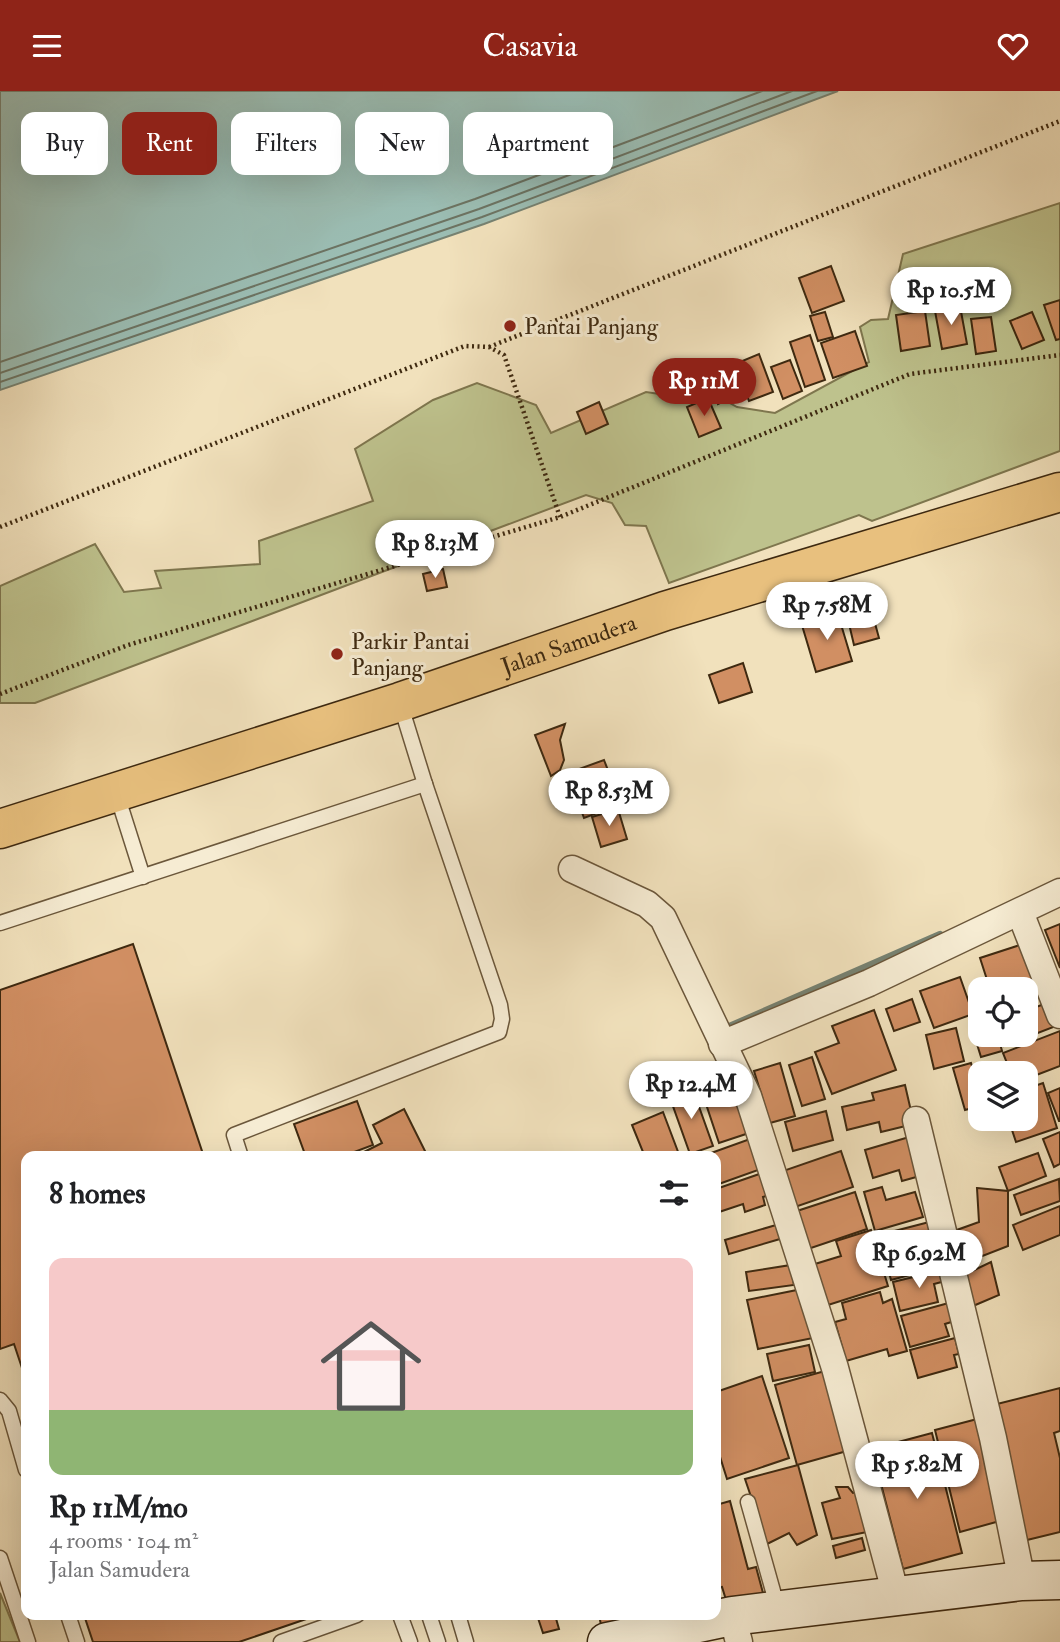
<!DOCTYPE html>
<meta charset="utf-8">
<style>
body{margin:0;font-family:"IM FELL Double Pica",serif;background:#f6f6f6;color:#202124;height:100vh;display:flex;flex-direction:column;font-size:26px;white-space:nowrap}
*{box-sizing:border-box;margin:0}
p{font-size:23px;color:#757577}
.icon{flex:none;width:38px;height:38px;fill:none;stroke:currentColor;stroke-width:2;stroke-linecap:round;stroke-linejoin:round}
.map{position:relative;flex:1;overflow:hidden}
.panel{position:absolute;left:21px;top:1060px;width:700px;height:469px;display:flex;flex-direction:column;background:#fff;border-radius:14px;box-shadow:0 7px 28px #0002}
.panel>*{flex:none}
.banner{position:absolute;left:21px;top:21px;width:700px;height:63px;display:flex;gap:14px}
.fabs{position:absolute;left:968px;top:886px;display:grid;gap:14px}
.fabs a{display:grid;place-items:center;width:70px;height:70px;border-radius:14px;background:#fff;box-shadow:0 7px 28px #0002;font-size:35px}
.price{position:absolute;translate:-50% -60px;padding:0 16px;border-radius:24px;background:#fff;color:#222;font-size:23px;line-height:46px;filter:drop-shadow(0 2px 4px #0008)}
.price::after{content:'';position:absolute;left:50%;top:42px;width:21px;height:16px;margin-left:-10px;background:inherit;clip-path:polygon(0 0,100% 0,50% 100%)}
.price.selected{background:#8f2418;color:#fff}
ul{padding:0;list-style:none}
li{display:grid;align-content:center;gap:14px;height:371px;padding:0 28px}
li span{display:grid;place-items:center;height:217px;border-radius:14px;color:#555}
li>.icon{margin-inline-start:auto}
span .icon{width:126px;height:126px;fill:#fffc;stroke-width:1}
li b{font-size:30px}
h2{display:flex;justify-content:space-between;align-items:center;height:84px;padding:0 28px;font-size:30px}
.pill{padding:0 24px;border-radius:14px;background:#fff;box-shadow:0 7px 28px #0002;font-size:24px;line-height:63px}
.pill.selected{background:#8f2418;color:#fff}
header{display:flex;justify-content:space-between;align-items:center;height:91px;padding:0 28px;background:#8f2418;color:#fff;font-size:32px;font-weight:600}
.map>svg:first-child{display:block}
.green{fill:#bec28d;stroke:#7e764e;stroke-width:2}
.water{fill:#9bbdb3;stroke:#768272;stroke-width:2}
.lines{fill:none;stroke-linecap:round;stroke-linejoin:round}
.shore{stroke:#6c7362;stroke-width:2}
.stream{stroke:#768272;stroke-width:8}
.building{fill:#d18f63;stroke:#3e2910;stroke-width:2}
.lane-casing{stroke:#6b573b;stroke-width:17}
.street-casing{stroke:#6b573b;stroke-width:29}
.secondary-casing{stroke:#3e2910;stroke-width:41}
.primary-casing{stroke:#3e2910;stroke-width:41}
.path{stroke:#3e2910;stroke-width:4.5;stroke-dasharray:2 3.5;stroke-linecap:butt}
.lane{stroke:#f6ecd3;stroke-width:14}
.street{stroke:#f6ecd3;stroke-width:26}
.secondary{stroke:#f6ecd3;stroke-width:38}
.primary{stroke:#e8c07e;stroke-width:38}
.poi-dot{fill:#8f2418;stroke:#f6ecd3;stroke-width:2.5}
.labels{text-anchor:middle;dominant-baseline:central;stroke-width:6;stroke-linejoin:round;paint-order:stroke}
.poi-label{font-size:23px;fill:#3e2910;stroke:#f6ecd3;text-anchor:start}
.street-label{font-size:23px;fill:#3e2910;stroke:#f6ecd3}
</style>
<header><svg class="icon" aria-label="menu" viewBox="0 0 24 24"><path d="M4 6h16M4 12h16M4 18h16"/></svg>Casavia<svg class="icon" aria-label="heart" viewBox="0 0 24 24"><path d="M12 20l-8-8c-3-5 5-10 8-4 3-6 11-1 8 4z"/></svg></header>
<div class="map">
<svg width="1060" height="1551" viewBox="0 0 1060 1551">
<rect width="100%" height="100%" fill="#f1e1bc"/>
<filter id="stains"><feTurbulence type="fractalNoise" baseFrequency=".00286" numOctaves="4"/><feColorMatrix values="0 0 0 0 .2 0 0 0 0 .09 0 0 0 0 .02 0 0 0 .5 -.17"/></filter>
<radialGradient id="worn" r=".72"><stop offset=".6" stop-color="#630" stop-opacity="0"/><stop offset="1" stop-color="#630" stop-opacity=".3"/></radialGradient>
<g class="green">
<polygon points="1060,112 1060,360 872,430 859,424 669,492 646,435 625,434 612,412 586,404 35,612 0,612 0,495 95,453 124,501 161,497 155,480 260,473 259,450 373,410 355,358 433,309 477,292 536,314 551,342 646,301 673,305 684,300 719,306 737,316 775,322 869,271 860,236 871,229 888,228 903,163"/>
<polygon points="0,1502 20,1551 0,1551"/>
</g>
<polygon class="water" points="0,0 838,0 484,133 0,299"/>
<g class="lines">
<g class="shore">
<polyline points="0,271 475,108 762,0"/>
<polyline points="0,282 479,118 792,0"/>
<polyline points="0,291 482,126 817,0"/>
</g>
<polyline class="stream" points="727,937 940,844"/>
</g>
<g class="building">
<polygon points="831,175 844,210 812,222 799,187"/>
<polygon points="1060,209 1060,248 1056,249 1044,214"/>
<polygon points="960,215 967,253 942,258 935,220"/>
<polygon points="925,220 930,255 901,260 896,224"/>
<polygon points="825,221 833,246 818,250 810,225"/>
<polygon points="1032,221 1044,249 1022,258 1010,230"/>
<polygon points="991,226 996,260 976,263 971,228"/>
<polygon points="855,240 867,275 833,287 821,252"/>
<polygon points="810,244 825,289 805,296 790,251"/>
<polygon points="759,263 773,301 749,310 735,273"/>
<polygon points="790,269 802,300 783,308 771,276"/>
<polygon points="718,273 727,274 737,303 718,313 711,292 721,286"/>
<polygon points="708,307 721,337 699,346 687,316"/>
<polygon points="599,311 608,333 586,343 577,321"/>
<polygon points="443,478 447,496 427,500 423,483"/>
<polygon points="870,514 879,547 854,554 846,520"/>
<polygon points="837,520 852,570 816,581 801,531"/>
<polygon points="743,572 752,601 719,612 709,584"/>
<polygon points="565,633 560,649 564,669 560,679 551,685 535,644"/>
<polygon points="604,669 621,713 584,727 568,682"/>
<polygon points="618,718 627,748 601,756 592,726"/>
<polygon points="1060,833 1060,877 1045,839"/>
<polygon points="1029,851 1044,897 1026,903 1026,898 990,898 980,867"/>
<polygon points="133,853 204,1066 26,1066 26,1289 14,1253 0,1258 0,899"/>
<polygon points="960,886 973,923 934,937 920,900"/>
<polygon points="912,908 920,931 894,940 886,918"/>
<polygon points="1047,912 1056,935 1004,955 999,943 1026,943 1026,913 1028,919"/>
<polygon points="874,919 896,979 832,1003 815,961 839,952 832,935"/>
<polygon points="956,937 964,970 934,978 926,944"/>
<polygon points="1060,940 1060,975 1026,988 1026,982 1011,982 1003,962"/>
<polygon points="998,944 1002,960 981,966 976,950"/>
<polygon points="812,966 825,1008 802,1015 789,974"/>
<polygon points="780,972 795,1025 770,1032 754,980"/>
<polygon points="971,972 974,982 1000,974 1002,982 980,982 980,1015 965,1019 953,977"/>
<polygon points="732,974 755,1040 719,1052 697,986"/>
<polygon points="1043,992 1057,1037 1016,1051 1008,1027 1026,1027 1026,998"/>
<polygon points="905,994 914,1033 881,1041 879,1031 847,1039 842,1016 874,1009 872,1002"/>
<polygon points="692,996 713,1055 690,1063 669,1004"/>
<polygon points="1060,997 1060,1030 1059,1030 1048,1002"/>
<polygon points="357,1010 373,1054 341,1066 306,1066 294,1033"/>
<polygon points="404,1018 427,1064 354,1066 382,1052 373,1034"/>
<polygon points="826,1020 833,1049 793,1060 785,1031"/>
<polygon points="663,1021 680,1066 645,1066 632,1034"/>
<polygon points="1060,1041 1060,1073 1054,1076 1043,1048"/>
<polygon points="916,1044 927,1083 902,1090 899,1079 873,1087 865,1059"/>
<polygon points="750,1048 761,1078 716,1094 716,1066 700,1066"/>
<polygon points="841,1060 853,1096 795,1116 783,1080"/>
<polygon points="1038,1062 1046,1085 1008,1100 999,1076"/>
<polygon points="765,1081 772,1103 763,1106 765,1114 745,1121 743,1113 716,1122 716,1098"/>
<polygon points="1059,1088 1060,1110 1021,1124 1014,1104"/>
<polygon points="882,1096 886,1109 915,1101 923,1126 875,1140 864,1101"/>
<polygon points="977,1097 1008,1100 1008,1155 962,1173 954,1140 979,1131"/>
<polygon points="855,1101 867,1138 808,1158 797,1120"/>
<polygon points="1060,1115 1060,1144 1023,1159 1013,1134"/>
<polygon points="937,1129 943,1151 926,1156 932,1178 891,1189 879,1144"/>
<polygon points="776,1134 780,1148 729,1163 725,1149"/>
<polygon points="871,1139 888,1195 828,1214 815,1173 841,1165 836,1150"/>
<polygon points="991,1171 999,1204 973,1215 966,1183"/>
<polygon points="791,1174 794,1194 749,1200 746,1181"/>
<polygon points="946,1178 949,1189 934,1193 938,1211 900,1220 893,1191"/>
<polygon points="802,1198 813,1247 758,1258 747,1209"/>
<polygon points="880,1201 883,1212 892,1208 907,1260 889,1265 887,1258 846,1270 835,1231 846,1228 842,1212"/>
<polygon points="956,1210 961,1228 945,1233 949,1245 910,1256 901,1225"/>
<polygon points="955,1247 959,1263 954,1264 957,1276 918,1287 910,1259"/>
<polygon points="809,1254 815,1281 773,1290 767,1263"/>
<polygon points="832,1278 854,1358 797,1374 775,1294"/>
<polygon points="762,1285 789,1367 727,1388 716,1353 716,1301"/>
<polygon points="1060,1297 1060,1340 1054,1342 1060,1367 1060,1441 1027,1449 993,1314"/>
<polygon points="981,1327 1007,1428 960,1441 935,1339"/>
<polygon points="932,1342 962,1462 903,1478 872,1358"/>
<polygon points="798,1374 817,1444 797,1454 789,1442 767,1453 745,1388"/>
<polygon points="836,1396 848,1396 853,1402 863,1400 872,1440 832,1448 822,1412 840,1407"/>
<polygon points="730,1410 748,1478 756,1476 763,1502 727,1512 722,1496 716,1497 716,1414"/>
<polygon points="862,1447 865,1459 836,1467 833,1455"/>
<polygon points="84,1524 318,1524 239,1551 93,1551"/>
<polygon points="537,1524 555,1524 559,1538 543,1542"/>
<polygon points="599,1524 617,1524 618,1530 601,1534"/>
</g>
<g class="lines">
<defs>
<g id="lane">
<polyline points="117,704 143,786"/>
<polyline points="0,832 425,693"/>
<polyline points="241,1066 234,1044 499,941 502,928 500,914 425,693 400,612"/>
<polyline points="0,1309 9,1320 26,1379"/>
<polyline points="748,1411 778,1518"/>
<polyline points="0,1467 28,1551"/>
<polyline points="68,1524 77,1551"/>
<polyline points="400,1524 410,1551"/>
<polyline points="429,1524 438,1551"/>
<polyline points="458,1524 466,1551"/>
<polyline points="281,1551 357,1524"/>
</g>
<g id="street">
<polyline points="572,778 647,813 663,827 748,1005 835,1277 896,1504"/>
<polyline points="1020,821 1060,924"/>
<polyline points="722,953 869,892 1060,801"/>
<polyline points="916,1029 993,1347 1022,1490"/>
<polyline points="732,1525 739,1551"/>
</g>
<polyline id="secondary" points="607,1551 732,1525 1022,1490 1060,1489"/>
<g id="primary">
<path id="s1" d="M0,738L400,611L665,520L1060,401"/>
</g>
</defs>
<use href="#lane" class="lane-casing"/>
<use href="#street" class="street-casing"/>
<use href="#secondary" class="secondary-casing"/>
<use href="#primary" class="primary-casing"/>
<g class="path">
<polyline points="489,256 1060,30"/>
<polyline points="0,436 465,255 489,256 504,264 560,426"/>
<polyline points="0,603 128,554 560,426 910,283 1060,264"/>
</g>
<use href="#lane" class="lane"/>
<use href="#street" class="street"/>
<use href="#secondary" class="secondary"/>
<use href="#primary" class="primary"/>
</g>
<g class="poi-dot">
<circle cx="510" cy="235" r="7"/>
<circle cx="337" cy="563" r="7"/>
</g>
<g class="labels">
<g class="poi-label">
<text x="524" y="235">Pantai Panjang</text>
<text x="351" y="550">Parkir Pantai<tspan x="351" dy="26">Panjang</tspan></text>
</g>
<g class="street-label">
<text stroke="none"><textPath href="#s1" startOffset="598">Jalan Samudera</textPath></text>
</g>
</g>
<rect width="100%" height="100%" filter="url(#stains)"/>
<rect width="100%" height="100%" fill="url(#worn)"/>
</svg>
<div class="fabs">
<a><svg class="icon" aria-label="locate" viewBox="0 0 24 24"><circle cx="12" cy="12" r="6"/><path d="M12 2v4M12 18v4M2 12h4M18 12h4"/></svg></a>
<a><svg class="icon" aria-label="layers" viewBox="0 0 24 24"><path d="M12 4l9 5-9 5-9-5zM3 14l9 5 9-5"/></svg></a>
</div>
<b class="price" style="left:951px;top:236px">Rp 10.5M</b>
<b class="price selected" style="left:704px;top:327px">Rp 11M</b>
<b class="price" style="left:435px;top:489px">Rp 8.13M</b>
<b class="price" style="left:827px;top:551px">Rp 7.58M</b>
<b class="price" style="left:609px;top:737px">Rp 8.53M</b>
<b class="price" style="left:691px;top:1030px">Rp 12.4M</b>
<b class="price" style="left:919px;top:1199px">Rp 6.92M</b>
<b class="price" style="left:917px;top:1410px">Rp 5.82M</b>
<div class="banner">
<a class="pill">Buy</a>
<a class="pill selected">Rent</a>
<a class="pill">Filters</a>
<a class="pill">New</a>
<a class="pill">Apartment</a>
</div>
<section class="panel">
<h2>8 homes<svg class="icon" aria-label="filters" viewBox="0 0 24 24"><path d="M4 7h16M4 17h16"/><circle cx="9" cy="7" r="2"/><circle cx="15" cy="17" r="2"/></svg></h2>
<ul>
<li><span style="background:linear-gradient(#f6c9c9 70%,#8fb573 0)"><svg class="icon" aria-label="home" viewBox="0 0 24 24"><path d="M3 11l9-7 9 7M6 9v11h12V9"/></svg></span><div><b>Rp 11M/mo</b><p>4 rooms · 104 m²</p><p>Jalan Samudera</p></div></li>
</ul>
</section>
</div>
